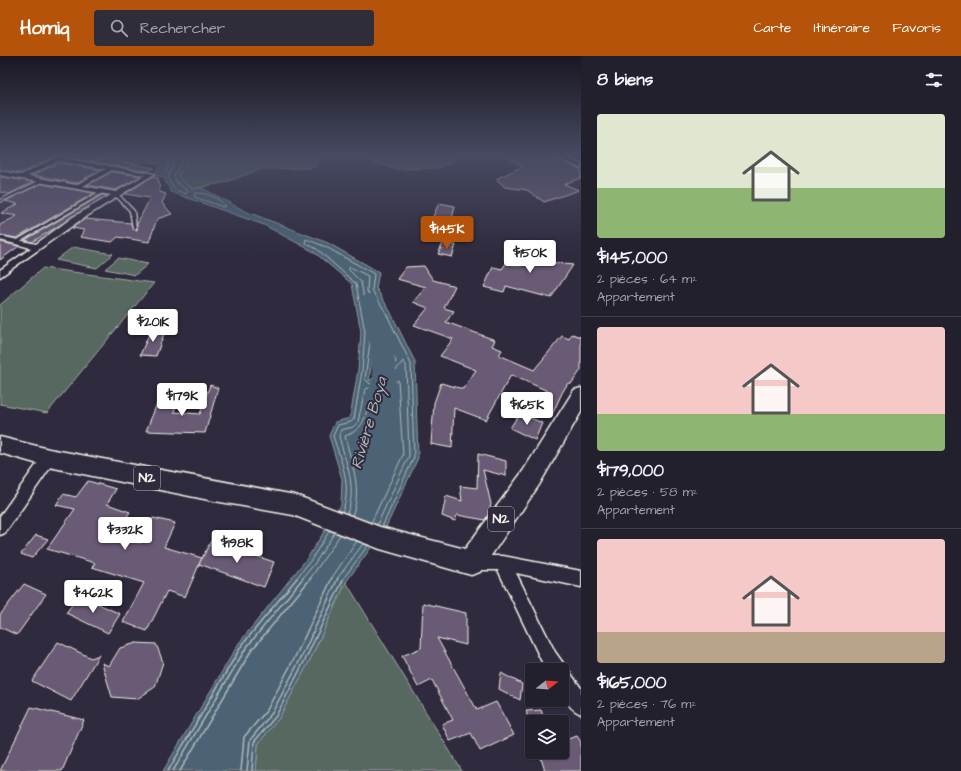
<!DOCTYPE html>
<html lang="fr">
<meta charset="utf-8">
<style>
body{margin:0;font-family:"Architects Daughter",sans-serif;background:#2f2d3a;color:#f1f3f6;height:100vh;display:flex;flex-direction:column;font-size:15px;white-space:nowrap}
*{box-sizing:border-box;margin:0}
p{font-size:13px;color:#a3a3aa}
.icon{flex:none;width:22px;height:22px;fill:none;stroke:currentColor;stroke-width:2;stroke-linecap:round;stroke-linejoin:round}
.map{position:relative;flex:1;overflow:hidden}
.panel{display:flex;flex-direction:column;background:#23202e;width:380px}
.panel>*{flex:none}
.needle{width:26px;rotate:73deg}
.fabs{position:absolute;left:525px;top:607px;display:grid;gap:8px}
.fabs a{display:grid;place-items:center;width:44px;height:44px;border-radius:4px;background:#23202e;box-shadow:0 1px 3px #0004,0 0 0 1px #403e4a;font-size:20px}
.price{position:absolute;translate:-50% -34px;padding:0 9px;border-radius:4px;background:#fff;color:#222;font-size:13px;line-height:26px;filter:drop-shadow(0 1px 2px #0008)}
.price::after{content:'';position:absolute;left:50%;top:24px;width:12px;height:9px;margin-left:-6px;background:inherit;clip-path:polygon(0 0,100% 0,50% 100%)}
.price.active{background:#b45309;color:#fff}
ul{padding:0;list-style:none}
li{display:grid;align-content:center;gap:8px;height:212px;padding:0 16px}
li+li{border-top:1px solid #403e4a}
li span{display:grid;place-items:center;height:124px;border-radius:4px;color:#555}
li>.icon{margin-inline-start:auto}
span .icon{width:72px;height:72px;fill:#fffc;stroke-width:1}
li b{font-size:17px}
h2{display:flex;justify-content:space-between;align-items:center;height:48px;padding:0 16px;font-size:17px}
header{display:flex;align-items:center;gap:24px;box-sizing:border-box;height:56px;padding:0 20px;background:#b45309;color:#fff}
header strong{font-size:19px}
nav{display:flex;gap:22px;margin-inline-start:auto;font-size:14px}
.search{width:280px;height:36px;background:#2f2d3a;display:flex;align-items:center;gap:10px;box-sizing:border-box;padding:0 14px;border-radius:4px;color:#a3a3aa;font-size:15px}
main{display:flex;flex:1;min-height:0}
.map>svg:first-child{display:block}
.built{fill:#40384e}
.green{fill:#566860;stroke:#a5aca4}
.water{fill:#4b6474;stroke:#8f9ca2;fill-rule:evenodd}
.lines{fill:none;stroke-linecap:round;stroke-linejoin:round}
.shore-far1{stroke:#b0b9ba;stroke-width:1}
.shore{stroke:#b0b9ba;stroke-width:1.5}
.river{fill:#4b6474;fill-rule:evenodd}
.building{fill:#695a75;stroke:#f4f1e8}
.service-casing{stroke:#f4f1e8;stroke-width:3}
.minor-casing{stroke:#f4f1e8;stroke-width:3}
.trunk-casing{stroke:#f4f1e8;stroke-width:3}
.service{fill:#2f2a3d;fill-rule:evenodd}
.minor{fill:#2f2a3d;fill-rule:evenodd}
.trunk{fill:#2f2a3d;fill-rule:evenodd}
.labels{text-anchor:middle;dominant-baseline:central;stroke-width:4;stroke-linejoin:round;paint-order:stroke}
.shield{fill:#2f2a3d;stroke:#b9b5b5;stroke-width:1}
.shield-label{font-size:14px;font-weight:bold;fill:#f4f1e8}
.water-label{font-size:16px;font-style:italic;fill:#b0b9ba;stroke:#2f2a3d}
</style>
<header>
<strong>Homiq</strong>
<div class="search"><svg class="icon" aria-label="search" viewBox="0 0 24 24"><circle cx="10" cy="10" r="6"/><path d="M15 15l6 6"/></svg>Rechercher</div>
<nav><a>Carte</a><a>Itinéraire</a><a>Favoris</a></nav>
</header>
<main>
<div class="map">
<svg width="581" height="715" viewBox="0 0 581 715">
<rect width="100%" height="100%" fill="#2f2a3d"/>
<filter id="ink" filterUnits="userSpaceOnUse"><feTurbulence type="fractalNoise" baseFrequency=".025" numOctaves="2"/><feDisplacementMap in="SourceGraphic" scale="8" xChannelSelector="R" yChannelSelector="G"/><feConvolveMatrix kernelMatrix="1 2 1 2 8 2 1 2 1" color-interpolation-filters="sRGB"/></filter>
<g filter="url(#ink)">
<polygon class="built" points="0,119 112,141 31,189 0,182"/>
<g class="green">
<polygon points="66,99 174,99 168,104 168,112 163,121 154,119 160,108 144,105 132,108 109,102 96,103 88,107 60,102"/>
<polygon points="191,99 327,99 319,103 316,110 312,112 262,113 226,126 193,133 180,124 178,119 185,110 185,106"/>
<polygon points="377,99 446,99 457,101 457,104 439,112 394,113 365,103 364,101"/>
<polygon points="73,191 113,198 97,212 56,204"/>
<polygon points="118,202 148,208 135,219 105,213"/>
<polygon points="43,212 154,227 47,357 0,348 0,249"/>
<polygon points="346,526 462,715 256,715 258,688 279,662 310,604"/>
</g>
<path class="water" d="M174,99H191L185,106V110L178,119L180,124L193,133L202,132L245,155L328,187L379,216L376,232L390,255L415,306L418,402L386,471L346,526L310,604L279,662L258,688L256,715H163L239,587L308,501L341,449L342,423L329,380L335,366L350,362L358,314L361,276L352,228L314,196L264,169L171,136L163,121L168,113V104ZM378,277L380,278L392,305L387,312L369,325L375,279Z"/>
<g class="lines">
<g class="shore-far1">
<polyline points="176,99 168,122 174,133 186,138 188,135 177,127 174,120 185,99"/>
<path d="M195,137C206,137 219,141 225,150L223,151L195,141Z"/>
<polygon points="350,211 368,220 367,235 385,267 384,269 369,270 361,226 349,214"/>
<polygon points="378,273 384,277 396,306 389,315 370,328 365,323 371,279"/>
<path d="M342,456C353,431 341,405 333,380L338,369L351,366L354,363L362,315L365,276L356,228L317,193L305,187L306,183L326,191L374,218L372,234L386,257L411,308L414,401L382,471"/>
<path d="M347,457C358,431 345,406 339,380L341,374L353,371L358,366L365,333C382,330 393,319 403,305L406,309L409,400L377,469"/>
<path d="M352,460C363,433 351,407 345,380C366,372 365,360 370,340L378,338L398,324L403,399L371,467"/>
<polyline points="296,523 311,504 330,474"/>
<polyline points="302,523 315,507 335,476"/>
<polyline points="310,523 340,479"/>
<polyline points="331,523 357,485"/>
<polyline points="337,523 363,488"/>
<polyline points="343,523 368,489"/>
</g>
<g class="shore">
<polyline points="168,715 242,589 297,522"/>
<polyline points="173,715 246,592 303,522"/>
<polyline points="180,715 251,595 311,522"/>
<polyline points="241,715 244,681 267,654 297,597 332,522"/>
<polyline points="247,715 250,684 272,657 302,600 338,522"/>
<polyline points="252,715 254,686 276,660 306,602 344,522"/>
</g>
<polygon class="river" points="369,238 376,240 390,270 397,322 385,355 376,358 367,355 363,349 373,322 368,270 359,244 362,240"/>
</g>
<g class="building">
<polygon points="9,99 63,99 56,100 21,117 0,114 0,103"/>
<polygon points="503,99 550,99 581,113 581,122 564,128 579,134 544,146 527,134 505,131 496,123 523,110"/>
<polygon points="106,103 154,112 148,115 89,105"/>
<polygon points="64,108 101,114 76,127 33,119 54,109"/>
<polygon points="112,116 141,120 116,134 87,129"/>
<polygon points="0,121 33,126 9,138 0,136"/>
<polygon points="152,121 158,122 160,136 166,138 162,147 172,158 157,163 149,186 118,181 112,186 80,181 84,174 72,172 85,163 131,167 132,172 137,174 137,168 150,142 125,138"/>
<polygon points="41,128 94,137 17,182 0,179 0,169 17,160 1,157 18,148 5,145"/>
<polygon points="102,139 107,140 32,186 25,184"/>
<polygon points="439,147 455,150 449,176 428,172"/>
<polygon points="0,186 19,190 0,204"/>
<polygon points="529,186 545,190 540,205 573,209 551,242 506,230 504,236 484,231 493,211 502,213 507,206 520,210"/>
<polygon points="443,187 456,189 452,201 438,198"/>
<polygon points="424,210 433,224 455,230 444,252 454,255 446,266 495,284 492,290 502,294 499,299 534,314 562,280 569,283 572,278 581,281 581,314 571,328 568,327 562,337 551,361 538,356 548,335 511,319 486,364 454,352 452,392 431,388 434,347 441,327 463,333 476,314 440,300 453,283 414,269 428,252 413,246 426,231 397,223 406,211"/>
<polygon points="151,274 165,275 156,300 140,299"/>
<polygon points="210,329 218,332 205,377 146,375 158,345 177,346 174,356 200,358"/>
<polygon points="520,357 542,367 535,384 510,372"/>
<polygon points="478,398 506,405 506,420 483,414 491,448 488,459 485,464 457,459 455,465 442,460 446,440 462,445 460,430 477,432"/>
<polygon points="88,425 116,433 107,448 130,456 114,479 140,487 153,462 175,467 164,491 202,502 185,541 167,535 147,575 123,566 144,527 92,511 95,507 47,493 75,453 56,449 63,438 76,441"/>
<polygon points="36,479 48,483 32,502 21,498"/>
<polygon points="211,485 274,506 264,531 199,508"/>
<polygon points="24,528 46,538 17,579 0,571 0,559"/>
<polygon points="79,539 120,558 108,577 66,557"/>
<polygon points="423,547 466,557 466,589 437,582 477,654 496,646 514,679 480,695 471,677 450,685 442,668 453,664 432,624 418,631 402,600 421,592"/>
<polygon points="58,586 91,602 99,599 71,645 32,625"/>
<polygon points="136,587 156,588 163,606 155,631 137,643 112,641 102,607 109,610 120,592"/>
<polygon points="501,617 522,628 520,644 499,633"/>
<polygon points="31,651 84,664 62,715 0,715"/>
<polygon points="541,654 545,666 529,666 526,655"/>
<polygon points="577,680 581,686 581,715 545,715 539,696 562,696 562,685"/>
</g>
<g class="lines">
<defs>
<g id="service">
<polygon points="41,124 44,125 0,146 0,144"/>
<polygon points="101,135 104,136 17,187 14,186"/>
<polygon points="115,137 117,137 134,155 136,173 133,172 130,155 115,139"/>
</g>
<g id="minor">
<polygon points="551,99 560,99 581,108 581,112"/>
<path d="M57,101L154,118L79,165L0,221V214L31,192L0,184V180L36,188L73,161L111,139L0,119V115L21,119ZM58,105L106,113L76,129L28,120ZM112,114L145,119L116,136L83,130Z"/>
<polygon points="49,397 54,398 56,402 54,406 5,477 0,479 0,460 44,398"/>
<path d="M471,500H503L581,515V531L516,517L555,596L581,632V658C562,650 562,631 562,614H547L543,608L498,514H471L465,512L463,507L465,502Z"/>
</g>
<polygon id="trunk" points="581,332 581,356 539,429 480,516 471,519 380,493 293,459 209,444 49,411 0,397 0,381 49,393 295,439 380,471 465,493 523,415 574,334"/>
</defs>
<use href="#service" class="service-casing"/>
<use href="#minor" class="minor-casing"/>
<use href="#trunk" class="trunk-casing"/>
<use href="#service" class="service"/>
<use href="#minor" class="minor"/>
<use href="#trunk" class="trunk"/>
</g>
</g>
<linearGradient id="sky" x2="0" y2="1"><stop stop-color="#1a1722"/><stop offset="0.5" stop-color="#474a62"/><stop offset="1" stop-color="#474a62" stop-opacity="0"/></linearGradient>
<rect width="581" height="199" fill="url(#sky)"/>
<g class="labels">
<g class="shield">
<rect x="134" y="410" width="26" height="24" rx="3"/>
<rect x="488" y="451" width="26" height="24" rx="3"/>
</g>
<g class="shield-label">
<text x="147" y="422">N2</text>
<text x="501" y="463">N2</text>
</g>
<g class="water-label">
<text transform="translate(369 367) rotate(-74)">Rivière Boya</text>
</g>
</g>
</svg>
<div class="fabs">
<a><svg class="needle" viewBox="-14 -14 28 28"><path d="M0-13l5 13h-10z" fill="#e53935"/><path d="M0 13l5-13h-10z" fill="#a3a3aa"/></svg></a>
<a><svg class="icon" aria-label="layers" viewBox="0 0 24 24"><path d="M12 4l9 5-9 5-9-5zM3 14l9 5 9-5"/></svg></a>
</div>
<b class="price active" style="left:447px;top:194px">$145K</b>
<b class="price" style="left:530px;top:218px">$150K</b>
<b class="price" style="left:153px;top:287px">$201K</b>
<b class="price" style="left:182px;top:361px">$179K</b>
<b class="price" style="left:527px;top:370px">$165K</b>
<b class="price" style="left:125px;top:495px">$332K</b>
<b class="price" style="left:237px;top:508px">$198K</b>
<b class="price" style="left:93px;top:558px">$462K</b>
</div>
<section class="panel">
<h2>8 biens<svg class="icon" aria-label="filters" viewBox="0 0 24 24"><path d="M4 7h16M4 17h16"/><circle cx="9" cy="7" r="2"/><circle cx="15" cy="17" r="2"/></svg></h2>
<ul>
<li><span style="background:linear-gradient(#dfe7d0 60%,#8fb573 0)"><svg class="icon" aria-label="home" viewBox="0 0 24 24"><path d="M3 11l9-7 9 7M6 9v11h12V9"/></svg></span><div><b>$145,000</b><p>2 pièces · 64 m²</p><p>Appartement</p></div></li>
<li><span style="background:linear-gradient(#f6c9c9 70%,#8fb573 0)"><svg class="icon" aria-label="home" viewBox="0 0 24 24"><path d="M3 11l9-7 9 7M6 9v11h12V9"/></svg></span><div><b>$179,000</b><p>2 pièces · 58 m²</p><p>Appartement</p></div></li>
<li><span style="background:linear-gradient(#f6c9c9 75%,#b9a48a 0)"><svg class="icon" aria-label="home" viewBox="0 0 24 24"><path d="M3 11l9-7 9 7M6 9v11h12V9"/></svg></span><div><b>$165,000</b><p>2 pièces · 76 m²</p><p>Appartement</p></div></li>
</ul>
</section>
</main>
